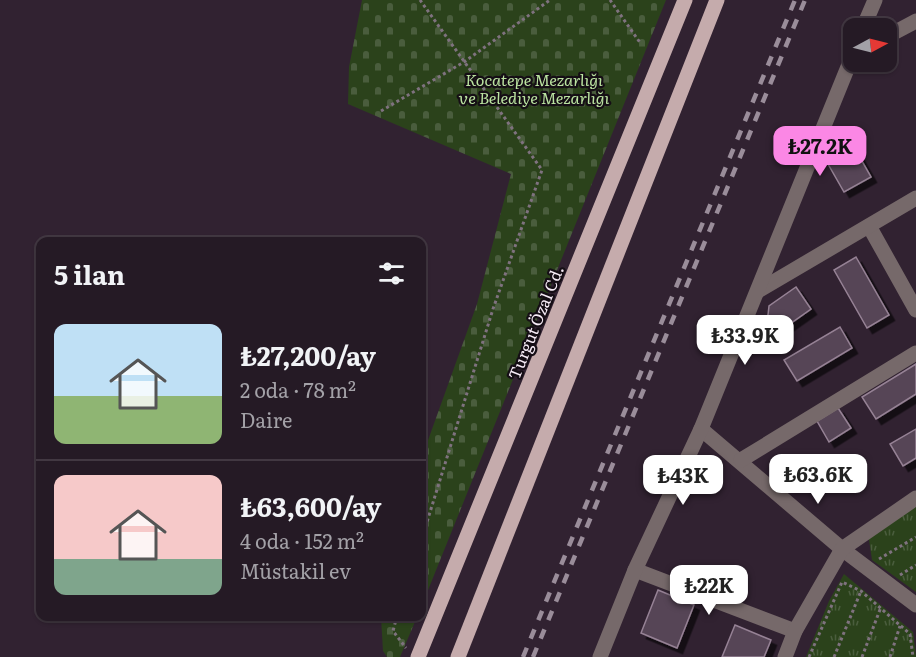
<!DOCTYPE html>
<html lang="tr">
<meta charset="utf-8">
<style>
body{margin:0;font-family:Literata,serif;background:#312732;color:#f1f3f6;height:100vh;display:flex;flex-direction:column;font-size:22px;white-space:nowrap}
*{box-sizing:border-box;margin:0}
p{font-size:20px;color:#a3a1a7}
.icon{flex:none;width:33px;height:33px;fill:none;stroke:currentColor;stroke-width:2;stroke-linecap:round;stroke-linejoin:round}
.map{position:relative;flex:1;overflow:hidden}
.side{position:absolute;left:36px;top:237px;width:390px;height:384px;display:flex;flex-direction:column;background:#251a25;border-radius:12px;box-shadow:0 2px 4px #0004,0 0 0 2px #423842}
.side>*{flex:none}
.needle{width:39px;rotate:83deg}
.tools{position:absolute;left:843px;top:18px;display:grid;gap:12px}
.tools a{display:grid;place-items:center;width:54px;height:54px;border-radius:12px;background:#251a25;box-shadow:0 2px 4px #0004,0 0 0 2px #423842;font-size:30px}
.price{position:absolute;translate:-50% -51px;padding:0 14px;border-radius:12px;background:#fff;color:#222;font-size:20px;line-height:39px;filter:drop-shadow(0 2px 3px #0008)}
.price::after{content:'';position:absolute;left:50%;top:36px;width:18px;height:14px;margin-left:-9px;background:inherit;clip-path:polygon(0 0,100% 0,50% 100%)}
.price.active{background:#fb87e5;color:#111}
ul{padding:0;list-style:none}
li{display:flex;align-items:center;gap:18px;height:150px;padding:0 18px}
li+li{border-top:2px solid #423842}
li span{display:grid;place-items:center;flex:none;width:168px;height:120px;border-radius:12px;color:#555}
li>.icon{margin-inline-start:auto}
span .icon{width:72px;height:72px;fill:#fffc;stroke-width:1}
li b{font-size:26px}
h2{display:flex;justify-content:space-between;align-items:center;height:72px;padding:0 18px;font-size:26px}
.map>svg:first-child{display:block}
.grass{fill:url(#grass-tufts)}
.cemetery{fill:url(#cemetery-stones)}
.building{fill:#564556;stroke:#968295;stroke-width:1.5;filter:url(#shadow)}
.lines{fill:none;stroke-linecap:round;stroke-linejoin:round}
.path{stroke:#7f727f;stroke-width:3;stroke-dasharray:3 3;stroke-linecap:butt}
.street{stroke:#76696a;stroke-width:15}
.primary{stroke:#c5abac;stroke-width:15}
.rail{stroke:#9a8d9a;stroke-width:4.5;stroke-dasharray:10 10;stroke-linecap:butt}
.labels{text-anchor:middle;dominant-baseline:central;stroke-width:4.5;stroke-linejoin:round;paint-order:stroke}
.park-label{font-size:16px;font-style:italic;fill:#bbe4a1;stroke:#150e15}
.street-label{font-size:16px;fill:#f7ecf7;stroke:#150e15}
</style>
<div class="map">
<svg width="916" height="657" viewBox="0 0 916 657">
<defs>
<pattern id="grass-tufts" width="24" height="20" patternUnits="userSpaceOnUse" patternTransform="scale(1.5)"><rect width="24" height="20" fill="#2b421b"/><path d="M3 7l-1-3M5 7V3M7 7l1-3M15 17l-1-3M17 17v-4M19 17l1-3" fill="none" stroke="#4a5d3d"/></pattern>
<pattern id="cemetery-stones" width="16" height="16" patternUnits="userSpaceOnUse" patternTransform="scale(1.5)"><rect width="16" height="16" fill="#2b421b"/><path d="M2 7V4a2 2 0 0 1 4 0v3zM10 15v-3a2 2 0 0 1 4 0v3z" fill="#4a5d3d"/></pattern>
<filter id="shadow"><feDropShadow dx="5.5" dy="5.5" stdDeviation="0" flood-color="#0009"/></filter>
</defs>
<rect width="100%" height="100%" fill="#312231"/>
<g class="grass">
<polygon points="916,504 916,592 872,560 868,533"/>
<polygon points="844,574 913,632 916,657 806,657 829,601"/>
</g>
<g class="cemetery">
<polygon points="362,0 666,0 422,605 422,457 477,304 511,174 348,104 349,67"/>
<polygon points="381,617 417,617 400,657 387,657 383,651"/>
</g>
<g class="building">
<polygon points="850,140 871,177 844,192 828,164 833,155 830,151"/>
<polygon points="856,257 889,315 867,328 834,270"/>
<polygon points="796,287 811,309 767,340 761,325 766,321 764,318 768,315 769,306"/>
<polygon points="840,327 852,348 797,381 784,360"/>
<polygon points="916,364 916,394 876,419 862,397"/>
<polygon points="838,408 851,428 829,442 817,421"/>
<polygon points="916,429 916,458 903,466 890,444"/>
<polygon points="658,590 694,605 677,648 641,633"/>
<polygon points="735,625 771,640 764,657 722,657"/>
</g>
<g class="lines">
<g class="path">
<polyline points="420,0 542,170 493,309 422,538"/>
<polyline points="610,0 641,44"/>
<polyline points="381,111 464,62 550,0"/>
<polyline points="879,559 916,537"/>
<polyline points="900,575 916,565"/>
<polyline points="397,616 393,631 406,648"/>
<polyline points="809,657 842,582 861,591 910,634 913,657"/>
<polyline points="834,657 861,591"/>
<polyline points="862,657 881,607"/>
<polyline points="890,657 900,626"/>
</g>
<g class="street">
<polyline points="863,28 875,0"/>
<polyline points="886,37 916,21"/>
<polyline points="869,226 916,310"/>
<polyline points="758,291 916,198"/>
<polyline points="701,429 842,549 916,605"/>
<polyline points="741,460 916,353"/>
<polyline points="635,570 795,631"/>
<polyline points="600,657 635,570 701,429 854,52"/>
<polyline points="785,657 795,631 842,549 916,498"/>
</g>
<g class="primary">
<polyline points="418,657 685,0"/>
<polyline points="458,657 717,0"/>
</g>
<g class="rail">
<polyline points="523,657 795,0"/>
<polyline points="533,657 805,0"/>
</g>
</g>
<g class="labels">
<g class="park-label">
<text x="534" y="79">Kocatepe Mezarlığı<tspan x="534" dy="18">ve Belediye Mezarlığı</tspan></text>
</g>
<g class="street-label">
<text transform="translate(535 322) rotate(-68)">Turgut Özal Cd.</text>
</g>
</g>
</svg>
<div class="tools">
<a><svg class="needle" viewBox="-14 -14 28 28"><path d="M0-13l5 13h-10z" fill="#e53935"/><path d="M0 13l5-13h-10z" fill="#a3a1a7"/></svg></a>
</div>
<b class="price active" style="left:820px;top:177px">₺27.2K</b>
<b class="price" style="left:745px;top:366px">₺33.9K</b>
<b class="price" style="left:818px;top:505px">₺63.6K</b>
<b class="price" style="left:683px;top:506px">₺43K</b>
<b class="price" style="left:709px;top:616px">₺22K</b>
<section class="side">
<h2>5 ilan<svg class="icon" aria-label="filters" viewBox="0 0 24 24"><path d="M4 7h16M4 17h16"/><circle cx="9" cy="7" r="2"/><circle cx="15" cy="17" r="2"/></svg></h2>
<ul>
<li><span style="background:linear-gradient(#bfe0f5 60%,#8fb573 0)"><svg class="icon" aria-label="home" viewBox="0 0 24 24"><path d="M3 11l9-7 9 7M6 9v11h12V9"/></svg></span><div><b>₺27,200/ay</b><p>2 oda · 78 m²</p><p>Daire</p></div></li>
<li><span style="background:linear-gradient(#f6c9c9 70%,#7fa58c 0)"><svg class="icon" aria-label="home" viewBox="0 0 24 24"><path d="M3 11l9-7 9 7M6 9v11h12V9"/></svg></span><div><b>₺63,600/ay</b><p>4 oda · 152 m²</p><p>Müstakil ev</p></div></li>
</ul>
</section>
</div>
